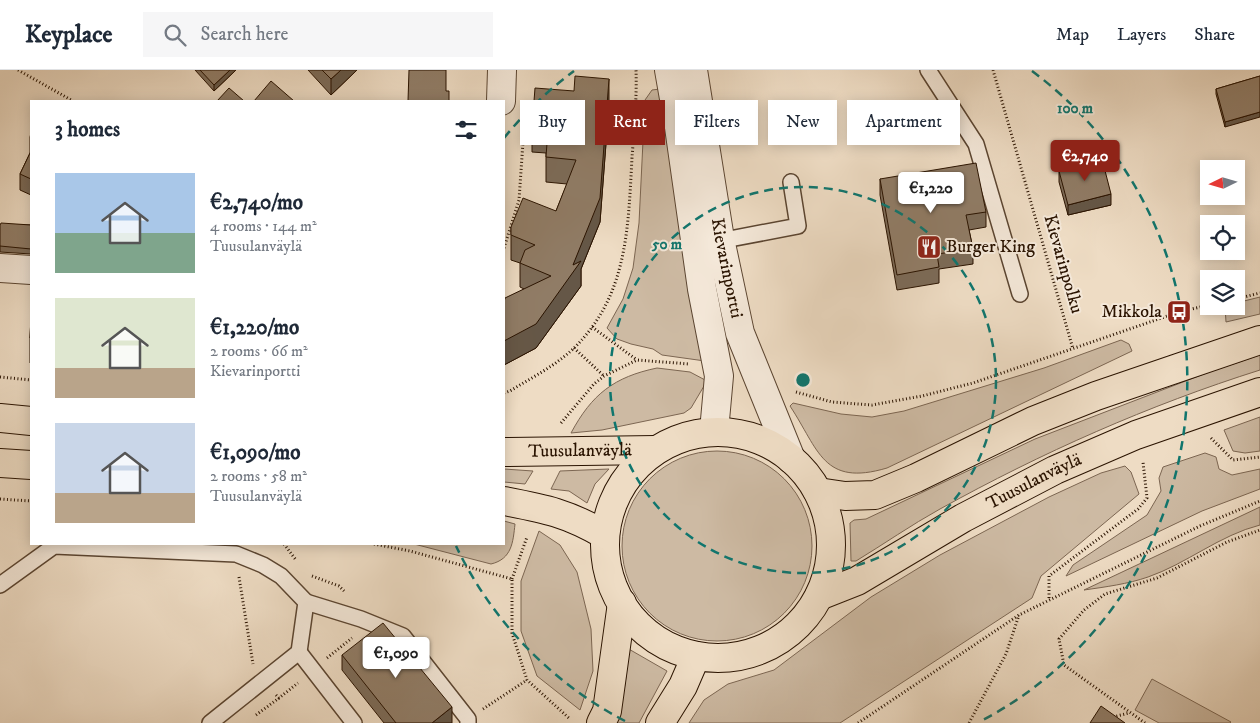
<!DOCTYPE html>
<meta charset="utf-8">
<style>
body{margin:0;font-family:"IM FELL DW Pica",serif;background:#f6f6f7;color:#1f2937;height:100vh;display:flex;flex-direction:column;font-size:19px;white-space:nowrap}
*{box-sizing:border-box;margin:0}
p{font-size:16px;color:#747a83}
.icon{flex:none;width:28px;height:28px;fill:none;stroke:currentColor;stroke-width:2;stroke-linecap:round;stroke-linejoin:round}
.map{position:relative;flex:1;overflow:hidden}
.sheet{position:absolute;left:30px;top:30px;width:475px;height:445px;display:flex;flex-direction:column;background:#fff;border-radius:0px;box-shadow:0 2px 12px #0003}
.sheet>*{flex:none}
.top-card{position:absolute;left:520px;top:30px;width:475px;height:45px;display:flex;gap:10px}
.needle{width:32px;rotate:265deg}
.fabs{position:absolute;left:1200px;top:90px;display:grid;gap:10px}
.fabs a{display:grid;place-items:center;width:45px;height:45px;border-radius:0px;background:#fff;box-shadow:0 2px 12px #0003;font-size:25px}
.price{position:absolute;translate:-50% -42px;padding:0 11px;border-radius:5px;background:#fff;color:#222;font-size:16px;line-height:32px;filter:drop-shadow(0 1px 2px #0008)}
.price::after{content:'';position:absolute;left:50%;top:30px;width:15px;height:11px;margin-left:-8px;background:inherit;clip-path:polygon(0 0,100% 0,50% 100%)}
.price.on{background:#8f2418;color:#fff}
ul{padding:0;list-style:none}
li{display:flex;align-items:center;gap:15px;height:125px;padding:0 25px}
li span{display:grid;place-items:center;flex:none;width:140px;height:100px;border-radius:0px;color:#555}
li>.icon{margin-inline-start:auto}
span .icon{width:60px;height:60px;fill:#fffc;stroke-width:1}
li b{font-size:21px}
h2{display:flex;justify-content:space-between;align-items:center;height:60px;padding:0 25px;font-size:21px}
.pill{padding:0 18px;border-radius:0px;background:#fff;box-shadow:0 2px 12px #0003;font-size:18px;line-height:45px}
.pill.on{background:#8f2418;color:#fff}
header{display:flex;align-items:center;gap:30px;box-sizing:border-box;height:70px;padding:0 25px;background:#fff;border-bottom:1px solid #e0e1e3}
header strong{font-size:24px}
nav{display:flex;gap:28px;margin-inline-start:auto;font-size:18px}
.search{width:350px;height:45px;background:#f6f6f7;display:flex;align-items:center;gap:12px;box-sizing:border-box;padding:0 18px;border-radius:0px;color:#747a83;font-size:19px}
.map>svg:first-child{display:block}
.green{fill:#cdbaa3;stroke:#7c6652}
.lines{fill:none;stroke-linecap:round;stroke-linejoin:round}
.service-casing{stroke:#5b4531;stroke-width:18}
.minor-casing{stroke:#5b4531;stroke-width:30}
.tertiary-casing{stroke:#5b4531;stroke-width:30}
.primary-casing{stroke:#2a1300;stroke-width:30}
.path{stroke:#2a1300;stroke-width:3;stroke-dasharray:1 2.5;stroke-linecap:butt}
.service{stroke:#f4e8d9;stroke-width:15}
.minor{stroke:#f4e8d9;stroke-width:28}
.tertiary{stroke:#f4e8d9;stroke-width:28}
.primary{stroke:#eedcc4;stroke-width:28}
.wall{fill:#7c6b58;stroke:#2a1300}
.shaded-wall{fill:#655747;stroke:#2a1300}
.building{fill:#907c66;stroke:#2a1300}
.ring{fill:none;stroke:#0f766e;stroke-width:2.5;stroke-dasharray:9 6}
.labels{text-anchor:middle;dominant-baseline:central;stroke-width:4;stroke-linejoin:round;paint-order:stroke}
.poi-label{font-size:18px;fill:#2a1300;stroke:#f4e8d9;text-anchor:start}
.street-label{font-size:18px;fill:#2a1300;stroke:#f4e8d9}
.centre{fill:#0f766e;stroke:#f4e8d9;stroke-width:2.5}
.ring-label{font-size:15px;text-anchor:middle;font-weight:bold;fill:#0f766e;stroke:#f4e8d9;stroke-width:4;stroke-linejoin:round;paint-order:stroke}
</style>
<header>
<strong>Keyplace</strong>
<div class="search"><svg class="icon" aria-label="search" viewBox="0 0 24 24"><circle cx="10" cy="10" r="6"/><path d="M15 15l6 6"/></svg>Search here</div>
<nav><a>Map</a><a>Layers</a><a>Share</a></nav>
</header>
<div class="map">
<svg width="1260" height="653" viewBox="0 0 1260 653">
<rect width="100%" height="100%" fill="#eedcc4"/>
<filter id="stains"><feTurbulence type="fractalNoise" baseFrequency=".004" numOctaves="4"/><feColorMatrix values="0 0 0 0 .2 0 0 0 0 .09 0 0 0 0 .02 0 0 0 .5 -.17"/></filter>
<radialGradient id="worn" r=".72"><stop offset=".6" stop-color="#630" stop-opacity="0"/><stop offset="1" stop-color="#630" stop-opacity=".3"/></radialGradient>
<g class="green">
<polygon points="660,19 705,291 662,285 653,279 631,274 617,269 607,258 623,229 633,198 639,153 645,30 652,20"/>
<polygon points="1260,227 1260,244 1226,252 1225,237 1236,236 1236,233"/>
<path d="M1121,270L1129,274L1132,281L887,398C823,417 819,380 790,336L793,333L841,344L872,347L904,341L1044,298Z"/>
<path d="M1260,285V300C1149,335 1041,383 940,439C911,455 884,474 856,491H851L850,453L854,450L866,449L1035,369L1209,302Z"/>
<path d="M657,298L690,302L707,311L691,338L684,343L602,360L571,363C592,324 614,307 657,298Z"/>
<polygon points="1260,347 1260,381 1245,383 1233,381 1224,360"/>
<circle cx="717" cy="476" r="95"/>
<polygon points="1205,383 1216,387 1219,399 1232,405 1260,399 1260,419 1202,441 1066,506 1073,495 1147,445 1161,421 1159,408 1163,397"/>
<polygon points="1125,396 1131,402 1139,424 1041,506 1032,528 840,653 689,653 704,630 728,614 774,600 871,527 940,485 1049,427 1101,403"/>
<polygon points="504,399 533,401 525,414 504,412"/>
<polygon points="609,399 595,414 587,433 569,421 551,419 560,401"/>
<path d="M1260,437V455C1220,465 1186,494 1148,507C1128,514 1105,517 1084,520Z"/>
<path d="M504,451L515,454C513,472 512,489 491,494L414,474H504Z"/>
<polygon points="539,461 560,475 577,502 591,559 593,601 580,640 537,606 521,561 521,511"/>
<path d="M627,578L667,601L639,653H614C624,628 628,605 627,578Z"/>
<polygon points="1152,609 1231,652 1230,653 1159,653 1135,640"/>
</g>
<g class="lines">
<defs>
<g id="service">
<polyline points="928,0 976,74 1020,224"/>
<polyline points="714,172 798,156 791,112"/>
<polyline points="0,515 54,476 236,484 263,495 281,506 306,532 299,582 210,653"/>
<polyline points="306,532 361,549 403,566 468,649 468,653"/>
<polyline points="299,582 354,653"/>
</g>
<g id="minor">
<polyline points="501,31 502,0"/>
<polyline points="0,198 31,200"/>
</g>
<g id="tertiary">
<polyline points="669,0 679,57 702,219 719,306 714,361"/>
<path id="s1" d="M693,0L720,169L740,263L791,389"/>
</g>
<g id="primary">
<polyline points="0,348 31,351"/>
<circle cx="718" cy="475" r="113"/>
<path id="s2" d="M504,382L656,380"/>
<polyline points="0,393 31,395"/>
<polyline points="818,422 845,426 875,425 916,408 1033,351 1096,326 1260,270"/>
<path d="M504,431C546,439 567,443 605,465"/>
<path id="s3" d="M819,526L857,511L963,448L1055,400L1136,365L1260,322"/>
<polyline points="601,653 607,641 622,533"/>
<polyline points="660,653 683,616 696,586"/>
</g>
</defs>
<use href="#service" class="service-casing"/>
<use href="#minor" class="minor-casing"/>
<use href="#tertiary" class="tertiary-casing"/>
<use href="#primary" class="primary-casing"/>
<g class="path">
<polyline points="18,0 73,31"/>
<polyline points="993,0 1073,279"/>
<polyline points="504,178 519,130 525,43"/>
<polyline points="1236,229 1260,223"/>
<polyline points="592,257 637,290"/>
<polyline points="574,278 604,306"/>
<polyline points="0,307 31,310"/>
<polyline points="796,322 832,332 872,335 922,326 973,313 1179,242 1209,235"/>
<path d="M504,323L510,321C531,308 555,296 573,279C628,226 628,158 632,88C634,59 637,29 636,0"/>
<polyline points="561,353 594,314 604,306 637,290 689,294"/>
<polyline points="1211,368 1233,390 1260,387"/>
<polyline points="0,429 31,431"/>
<polyline points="284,474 296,490"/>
<polyline points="374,474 410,481 512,509 512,563 527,610 570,649"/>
<polyline points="312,506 339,516 344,521"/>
<polyline points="239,507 253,594"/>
<polyline points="512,509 527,467"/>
<polyline points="1049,528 1049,506 1138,439 1147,428 1143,392"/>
<polyline points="327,588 352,568"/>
<polyline points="276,625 279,628 298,613"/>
<polyline points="483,639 527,610"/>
<polyline points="256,645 279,628"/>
<polyline points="1113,647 1129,643"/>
<polyline points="858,653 1019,545 1200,456 1260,431"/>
<polyline points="969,653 1006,584 1019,545"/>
<polyline points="1145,653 1064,595 1059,569 1084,540 1105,524 1157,508 1227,472 1260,460"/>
</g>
<use href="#service" class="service"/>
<use href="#minor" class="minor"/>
<use href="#tertiary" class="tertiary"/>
<use href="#primary" class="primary"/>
</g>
<g class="wall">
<polygon points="195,0 236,0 214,21"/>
<polygon points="308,0 357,0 331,25"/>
<polygon points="1260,6 1225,57 1216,24 1216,19"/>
<polygon points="609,34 600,152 581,199 581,216 536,278 504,295 504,232 524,219 520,217 520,193 511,190 511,157 556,141 567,114 546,112 546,83 532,82 532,57"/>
<polygon points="31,63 31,125 20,120 20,104 30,83 30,67"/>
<polygon points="1071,98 1111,135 1068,145 1059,112 1059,101"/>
<polygon points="880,109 986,142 986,157 969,160 973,179 973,194 939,199 939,213 897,220 880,125"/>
<polygon points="0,155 31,155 31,184 0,182"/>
<polygon points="31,246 31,293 30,293 30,268"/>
<polygon points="342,585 452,653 384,653 342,600"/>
</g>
<g class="shaded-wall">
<polygon points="230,0 236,0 214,21 214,15"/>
<polygon points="341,0 357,0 331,25 331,9"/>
<polygon points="609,9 609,34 600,152 581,199 581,216 536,278 504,295 504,271 573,195"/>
<polygon points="1260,42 1260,47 1225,57 1225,52"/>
<polygon points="1111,124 1111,135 1068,145 1068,135"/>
<polygon points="452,637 452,653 432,653"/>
</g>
<g class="building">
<polygon points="200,0 230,0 214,15"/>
<polygon points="322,0 341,0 331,9"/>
<polygon points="409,0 446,0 446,21 449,21 449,31 408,31"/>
<polygon points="575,6 609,9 600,128 573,195 581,191 536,254 504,271 504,232 505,228 551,206 520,193 525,180 535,175 511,165 511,157 523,128 556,141 576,90 546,87 548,59 532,57 535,18 574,21"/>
<polygon points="1260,6 1260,42 1225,52 1216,19"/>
<polygon points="271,11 294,31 254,31"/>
<polygon points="229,18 244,31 217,31"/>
<polygon points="31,81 31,109 20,104"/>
<polygon points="1102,89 1111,124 1068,135 1059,101 1072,98 1071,96"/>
<polygon points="976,93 986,142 966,145 973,179 937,184 939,197 897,205 880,109"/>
<polygon points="1,153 31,155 31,179 0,176 0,155"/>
<polygon points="31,246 31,268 30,268"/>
<polygon points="383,553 452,637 432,653 396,653 342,585"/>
<polygon points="1101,636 1125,653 1090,653"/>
</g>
<g class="ring">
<circle cx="803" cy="310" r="193"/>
<path d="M625 651A385 385 0 0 1 456 476M504 68A385 385 0 0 1 574 1M1032 1A385 385 0 0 1 981 651"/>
</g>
<defs>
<symbol id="restaurant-square" viewBox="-11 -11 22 22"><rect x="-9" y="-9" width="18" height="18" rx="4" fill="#8f2418" stroke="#f4e8d9"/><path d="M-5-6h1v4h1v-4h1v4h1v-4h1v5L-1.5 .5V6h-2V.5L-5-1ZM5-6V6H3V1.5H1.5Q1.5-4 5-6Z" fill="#fff"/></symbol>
<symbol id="bus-square" viewBox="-11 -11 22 22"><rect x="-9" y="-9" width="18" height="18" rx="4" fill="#8f2418" stroke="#f4e8d9"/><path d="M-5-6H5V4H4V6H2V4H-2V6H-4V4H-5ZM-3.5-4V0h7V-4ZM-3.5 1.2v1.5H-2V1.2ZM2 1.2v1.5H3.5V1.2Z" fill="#fff"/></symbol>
</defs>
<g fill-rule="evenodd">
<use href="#restaurant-square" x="915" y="163" width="28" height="28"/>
<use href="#bus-square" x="1165" y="228" width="28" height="28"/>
</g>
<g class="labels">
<g class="poi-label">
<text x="946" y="177">Burger King</text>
<text x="1162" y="242" text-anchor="end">Mikkola</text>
</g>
<g class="street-label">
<text transform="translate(1063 194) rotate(74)">Kievarinpolku</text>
<text stroke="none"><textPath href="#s1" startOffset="201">Kievarinportti</textPath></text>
<text stroke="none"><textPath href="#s2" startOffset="76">Tuusulanväylä</textPath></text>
<text stroke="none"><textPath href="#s3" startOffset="244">Tuusulanväylä</textPath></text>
</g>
</g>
<circle cx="803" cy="310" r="8" class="centre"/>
<g class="ring-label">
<text x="1075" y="43">100 m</text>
<text x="667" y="179">50 m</text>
</g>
<rect width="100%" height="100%" filter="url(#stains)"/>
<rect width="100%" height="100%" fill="url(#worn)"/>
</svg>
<div class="fabs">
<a><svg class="needle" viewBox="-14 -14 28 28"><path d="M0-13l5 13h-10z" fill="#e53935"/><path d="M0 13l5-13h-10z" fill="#747a83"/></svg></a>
<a><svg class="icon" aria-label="locate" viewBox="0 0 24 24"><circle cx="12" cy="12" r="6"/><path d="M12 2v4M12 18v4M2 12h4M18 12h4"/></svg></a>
<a><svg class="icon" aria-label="layers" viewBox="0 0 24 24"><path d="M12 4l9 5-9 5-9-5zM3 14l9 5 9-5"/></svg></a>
</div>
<b class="price on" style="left:1085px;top:112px">€2,740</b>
<b class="price" style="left:931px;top:144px">€1,220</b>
<b class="price" style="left:396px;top:609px">€1,090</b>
<div class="top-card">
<a class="pill">Buy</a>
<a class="pill on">Rent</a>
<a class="pill">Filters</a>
<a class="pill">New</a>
<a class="pill">Apartment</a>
</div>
<section class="sheet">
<h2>3 homes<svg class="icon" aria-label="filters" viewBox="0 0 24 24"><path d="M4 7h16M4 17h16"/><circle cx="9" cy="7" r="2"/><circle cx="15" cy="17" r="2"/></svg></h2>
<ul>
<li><span style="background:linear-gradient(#a9c7e8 60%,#7fa58c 0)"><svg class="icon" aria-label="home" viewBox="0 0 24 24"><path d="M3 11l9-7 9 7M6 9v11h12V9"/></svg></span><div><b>€2,740/mo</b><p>4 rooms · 144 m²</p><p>Tuusulanväylä</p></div></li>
<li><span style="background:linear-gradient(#dfe7d0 70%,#b9a48a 0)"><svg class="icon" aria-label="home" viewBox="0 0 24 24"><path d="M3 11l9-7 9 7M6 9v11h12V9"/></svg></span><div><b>€1,220/mo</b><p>2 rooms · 66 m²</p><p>Kievarinportti</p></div></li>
<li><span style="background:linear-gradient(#c9d6e8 70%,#b9a48a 0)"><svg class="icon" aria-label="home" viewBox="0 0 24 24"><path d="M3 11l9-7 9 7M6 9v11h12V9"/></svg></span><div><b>€1,090/mo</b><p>2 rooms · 58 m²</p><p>Tuusulanväylä</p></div></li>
</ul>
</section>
</div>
